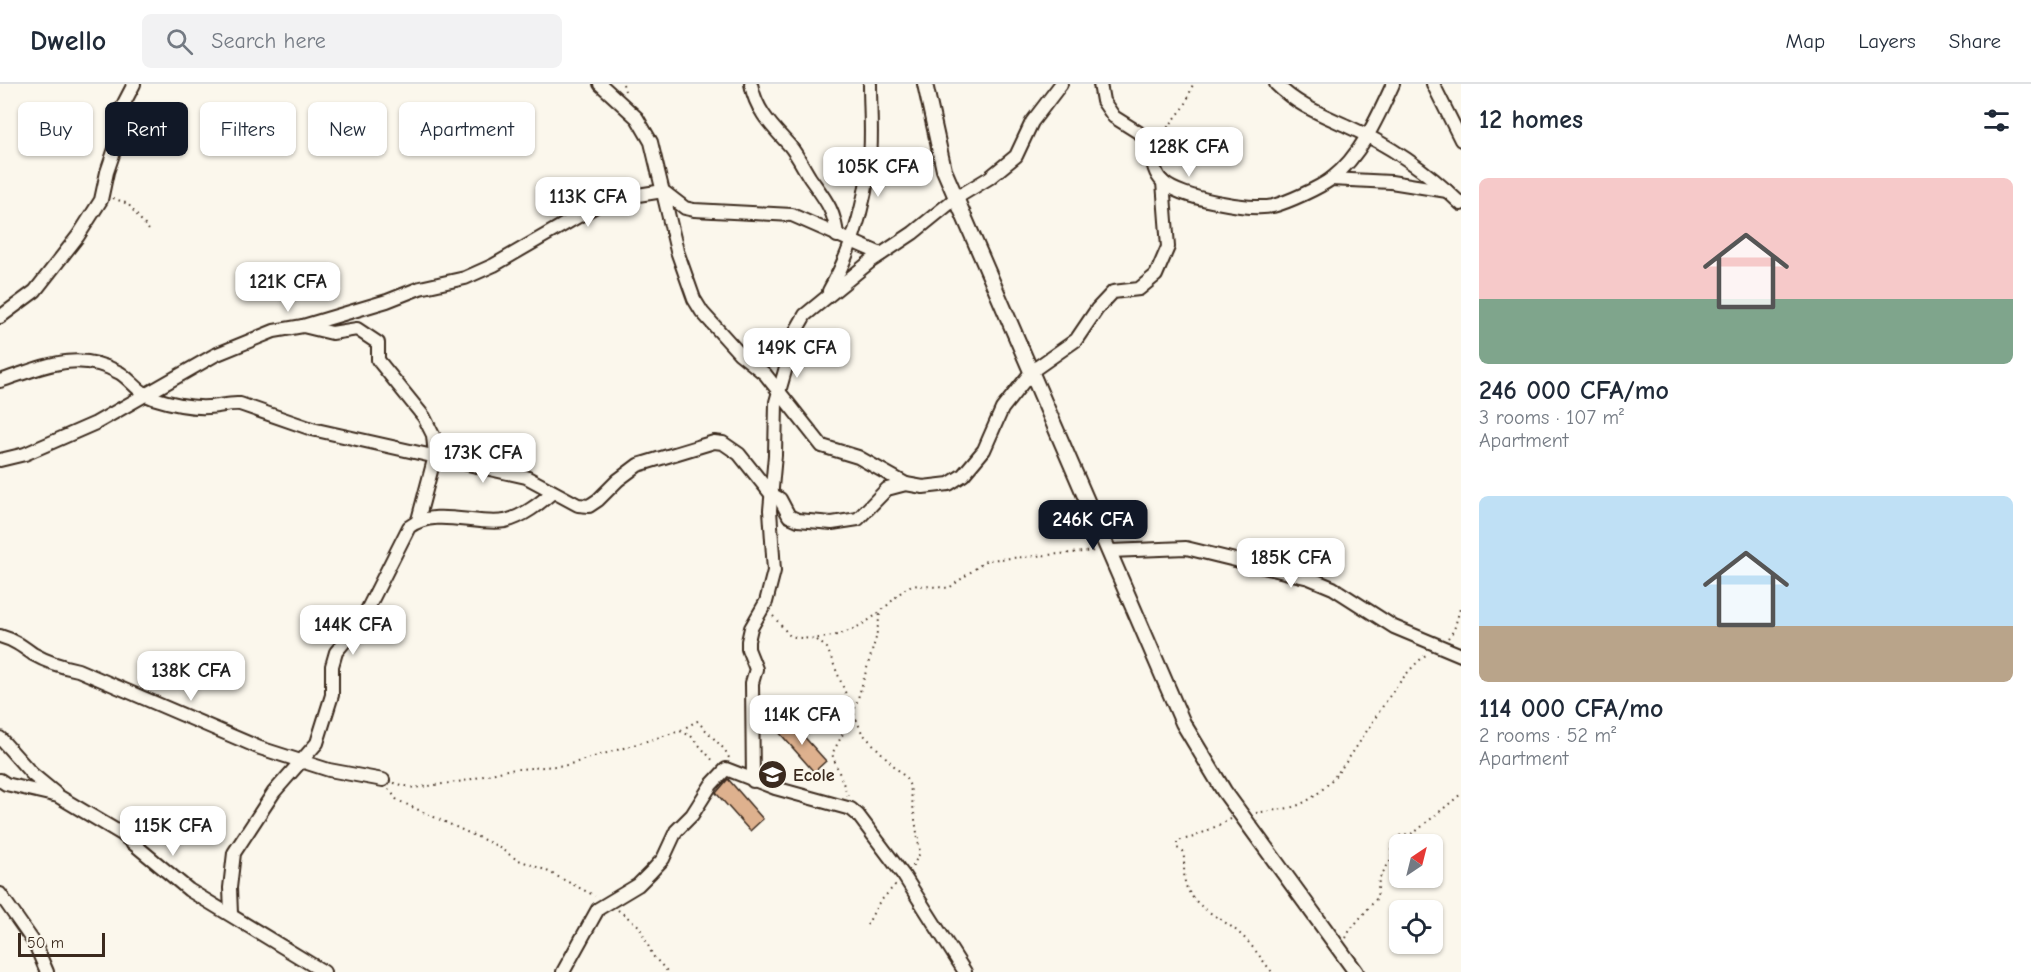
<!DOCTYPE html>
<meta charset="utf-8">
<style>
body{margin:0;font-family:"Comic Neue",sans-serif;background:#f2f2f3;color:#1f2937;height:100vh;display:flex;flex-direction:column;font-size:22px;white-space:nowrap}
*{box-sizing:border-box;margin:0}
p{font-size:20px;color:#747a83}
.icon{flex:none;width:33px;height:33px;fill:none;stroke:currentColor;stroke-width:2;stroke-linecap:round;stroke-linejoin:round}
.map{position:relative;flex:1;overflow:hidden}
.side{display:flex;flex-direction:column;background:#fff;width:570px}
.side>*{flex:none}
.hud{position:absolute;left:18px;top:18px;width:570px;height:54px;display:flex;gap:12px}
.needle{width:39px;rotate:35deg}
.buttons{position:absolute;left:1389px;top:750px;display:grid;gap:12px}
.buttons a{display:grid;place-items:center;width:54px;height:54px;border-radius:9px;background:#fff;box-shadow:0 2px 4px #0004;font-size:30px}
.scale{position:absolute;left:18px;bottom:15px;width:87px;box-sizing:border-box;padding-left:6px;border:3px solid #3b2a1e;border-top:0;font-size:16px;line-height:21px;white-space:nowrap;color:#3b2a1e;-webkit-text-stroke:4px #fbf7ec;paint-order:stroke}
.price{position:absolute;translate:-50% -51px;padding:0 14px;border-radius:12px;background:#fff;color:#222;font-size:20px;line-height:39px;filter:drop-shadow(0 2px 3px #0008)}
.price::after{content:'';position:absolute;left:50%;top:36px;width:18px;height:14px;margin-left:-9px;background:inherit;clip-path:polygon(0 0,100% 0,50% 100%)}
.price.selected{background:#111827;color:#fff}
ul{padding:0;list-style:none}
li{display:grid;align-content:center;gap:12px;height:318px;padding:0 18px}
li span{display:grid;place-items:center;height:186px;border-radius:9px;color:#555}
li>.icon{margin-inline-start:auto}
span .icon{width:108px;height:108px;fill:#fffc;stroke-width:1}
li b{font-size:26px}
h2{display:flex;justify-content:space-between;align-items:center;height:72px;padding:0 18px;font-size:26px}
.pill{padding:0 21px;border-radius:9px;background:#fff;box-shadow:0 2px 4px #0004;font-size:21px;line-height:54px}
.pill.selected{background:#111827;color:#fff}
header{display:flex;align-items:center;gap:36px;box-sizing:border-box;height:84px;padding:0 30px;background:#fff;border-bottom:2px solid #e0e1e3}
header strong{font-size:28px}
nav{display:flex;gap:33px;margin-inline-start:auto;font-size:21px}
.search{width:420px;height:54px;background:#f2f2f3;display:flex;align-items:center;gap:15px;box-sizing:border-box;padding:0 21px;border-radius:9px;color:#747a83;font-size:22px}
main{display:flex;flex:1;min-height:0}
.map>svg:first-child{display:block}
.building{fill:#deb18e;stroke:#3b2a1e;stroke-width:1.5}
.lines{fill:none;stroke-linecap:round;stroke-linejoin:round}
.minor-casing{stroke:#3b2a1e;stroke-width:16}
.tertiary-casing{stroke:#3b2a1e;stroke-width:18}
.path{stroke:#3b2a1e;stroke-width:2;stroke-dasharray:1.5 4.5;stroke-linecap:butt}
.minor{stroke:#fbf7ec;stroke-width:12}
.tertiary{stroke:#fbf7ec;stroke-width:14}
.labels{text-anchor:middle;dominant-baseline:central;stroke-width:4.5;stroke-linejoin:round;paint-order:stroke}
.poi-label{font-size:18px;font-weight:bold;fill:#3b2a1e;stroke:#fbf7ec;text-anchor:start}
</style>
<header>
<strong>Dwello</strong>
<div class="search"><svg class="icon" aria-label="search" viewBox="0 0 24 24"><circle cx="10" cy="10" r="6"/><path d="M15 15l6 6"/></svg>Search here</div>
<nav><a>Map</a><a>Layers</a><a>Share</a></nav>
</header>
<main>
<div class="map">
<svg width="1461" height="888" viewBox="0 0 1461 888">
<rect width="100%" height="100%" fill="#fbf7ec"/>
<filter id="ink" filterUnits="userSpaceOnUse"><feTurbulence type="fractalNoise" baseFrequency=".0167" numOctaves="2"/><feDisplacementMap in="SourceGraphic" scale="12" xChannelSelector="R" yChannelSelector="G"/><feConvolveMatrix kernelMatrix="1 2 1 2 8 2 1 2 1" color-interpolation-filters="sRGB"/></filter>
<g filter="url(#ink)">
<g class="building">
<polygon points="790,637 826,677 814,688 778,647"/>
<polygon points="728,695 763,735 750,747 716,709"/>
</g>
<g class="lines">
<defs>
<g id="minor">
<polyline points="600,0 637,34 651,58 677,167 694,215 702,228 739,269 765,290 822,362 858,373 906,400 923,403 949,400 963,391 984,366 1002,325 1032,287 1076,256 1097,225 1113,208 1139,205 1156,191 1168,163 1163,98"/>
<path d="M751,0C756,27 772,42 790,62C798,72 803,83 810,94C824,114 835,126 837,152"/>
<path d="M1100,0L1103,17L1114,33L1149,55C1153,70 1151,87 1163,98C1179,114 1251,127 1273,122C1288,118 1319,104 1331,95C1360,73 1378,33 1393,0"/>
<path d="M1276,0C1297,21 1321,30 1347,42C1390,61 1428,88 1461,120"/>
<polyline points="1433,0 1461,56"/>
<polyline points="1331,95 1391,98 1447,107"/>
<path d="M829,207C850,170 863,127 869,84C873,57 870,27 870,0"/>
<polyline points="0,233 35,207 78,152 101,116 107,88 120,50 122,23 134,0"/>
<polyline points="303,242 387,217 420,204 465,194 494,181 596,122 613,115 663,107 685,124 694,126 792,131 881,170"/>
<path d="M0,297C43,283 77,265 120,289C131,296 140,310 153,314C169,319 191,324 208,323C219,323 228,319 240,320L312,345L526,393L578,421L589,422L598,416L618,396L638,381L714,358L723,359L739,370L771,410L780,415L789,432L798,436L832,439L858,435L887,405L906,400"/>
<polyline points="0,376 25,370 96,339 215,271 274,247 303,242 332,249 357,245 378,259 378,276 424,333 433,351 435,372 418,436"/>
<polyline points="1110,467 1186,464 1309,494 1333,504 1394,543 1461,571"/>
<path d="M0,552C14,556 22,562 33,570C47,578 63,583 78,586L260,664L329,686L383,696"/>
<polyline points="0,654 32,690 55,709"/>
<polyline points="0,696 6,700 58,712 122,750 189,806 324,888"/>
<polyline points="753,697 752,599 756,585 748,565 748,557 751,544 766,518 774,487 770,426 775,371 776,318 797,245 805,231 871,177 913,149 956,114 989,94 1016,72 1032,38 1061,0"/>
<polyline points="0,810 35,860 47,888"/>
<path d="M231,830L230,804L234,769L274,708L317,659L332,611V582L336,568L361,538L409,443C435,423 475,442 505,437C523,433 540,419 553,408"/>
<polyline points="563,888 598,825 638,801 651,788 663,775 676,747 692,731 711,701 726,685 775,704 851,725 858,731 904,792 965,888"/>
</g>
<polyline id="tertiary" points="925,0 944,86 1183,639 1224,707 1356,888"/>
</defs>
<use href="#minor" class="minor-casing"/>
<use href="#tertiary" class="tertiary-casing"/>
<g class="path">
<polyline points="623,0 625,7"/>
<polyline points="1160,53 1185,22 1193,0"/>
<polyline points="113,114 128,120 149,146"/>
<path d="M773,532L790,552C823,560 858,548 883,525C893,517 901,506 912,501L949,504L987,476L1096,467"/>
<polyline points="1448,554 1454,546 1461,521"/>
<polyline points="817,556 827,564 862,649 905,693 910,702 920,769 912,783"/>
<polyline points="681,646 697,637 725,666 729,674"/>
<polyline points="394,699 414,704 464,697 507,686 567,681 680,647 691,652 715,679"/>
<polyline points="389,705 397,716 495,761 516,775 545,786 595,812"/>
<polyline points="848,712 832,670 853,631 876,554 880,529"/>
<path d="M1256,729C1271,726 1288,726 1301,720C1351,697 1379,607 1427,570"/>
<path d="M1231,735L1194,753L1177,757V764L1183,767C1186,781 1181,796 1189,808C1199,826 1224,835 1239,849C1252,860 1261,875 1272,888"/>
<polyline points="618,826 639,842 653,872 668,888"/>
<polyline points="867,841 878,820 896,800"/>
<polyline points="1346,854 1350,846 1377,814 1379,795 1392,774 1391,764 1395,755 1401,751 1414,749 1461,710"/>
</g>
<use href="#minor" class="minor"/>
<use href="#tertiary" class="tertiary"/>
</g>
</g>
<defs>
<symbol id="school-disc" viewBox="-11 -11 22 22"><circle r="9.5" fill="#3b2a1e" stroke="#fbf7ec"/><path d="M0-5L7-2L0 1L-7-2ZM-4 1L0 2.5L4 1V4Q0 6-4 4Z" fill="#fff"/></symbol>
</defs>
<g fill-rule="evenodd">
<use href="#school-disc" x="756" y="674" width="33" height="33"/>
</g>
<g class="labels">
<g class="poi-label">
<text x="793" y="691">Ecole</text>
</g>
</g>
</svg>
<div class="buttons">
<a><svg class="needle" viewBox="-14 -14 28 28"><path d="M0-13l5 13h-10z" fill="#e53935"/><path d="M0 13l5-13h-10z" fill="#747a83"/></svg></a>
<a><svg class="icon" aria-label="locate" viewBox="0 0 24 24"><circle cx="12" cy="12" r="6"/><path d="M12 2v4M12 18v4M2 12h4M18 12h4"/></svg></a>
</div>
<div class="scale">50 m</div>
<b class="price" style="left:1189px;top:94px">128K CFA</b>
<b class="price" style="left:878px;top:114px">105K CFA</b>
<b class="price" style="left:588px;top:144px">113K CFA</b>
<b class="price" style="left:288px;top:229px">121K CFA</b>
<b class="price" style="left:797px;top:295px">149K CFA</b>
<b class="price" style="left:483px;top:400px">173K CFA</b>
<b class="price selected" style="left:1093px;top:467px">246K CFA</b>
<b class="price" style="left:1291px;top:505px">185K CFA</b>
<b class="price" style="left:353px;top:572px">144K CFA</b>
<b class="price" style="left:191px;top:618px">138K CFA</b>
<b class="price" style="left:802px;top:662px">114K CFA</b>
<b class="price" style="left:173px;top:773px">115K CFA</b>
<div class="hud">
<a class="pill">Buy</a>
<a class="pill selected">Rent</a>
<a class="pill">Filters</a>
<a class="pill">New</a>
<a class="pill">Apartment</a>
</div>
</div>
<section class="side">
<h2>12 homes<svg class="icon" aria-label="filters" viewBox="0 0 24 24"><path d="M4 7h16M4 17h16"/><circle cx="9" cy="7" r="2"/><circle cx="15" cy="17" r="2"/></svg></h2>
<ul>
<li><span style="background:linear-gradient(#f6c9c9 65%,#7fa58c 0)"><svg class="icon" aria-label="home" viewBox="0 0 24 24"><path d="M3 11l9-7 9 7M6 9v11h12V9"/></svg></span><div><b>246 000 CFA/mo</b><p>3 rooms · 107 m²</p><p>Apartment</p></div></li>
<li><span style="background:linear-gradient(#bfe0f5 70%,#b9a48a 0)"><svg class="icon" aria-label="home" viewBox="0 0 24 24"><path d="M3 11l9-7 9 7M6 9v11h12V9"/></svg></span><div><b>114 000 CFA/mo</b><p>2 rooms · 52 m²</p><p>Apartment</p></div></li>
</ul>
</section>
</main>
